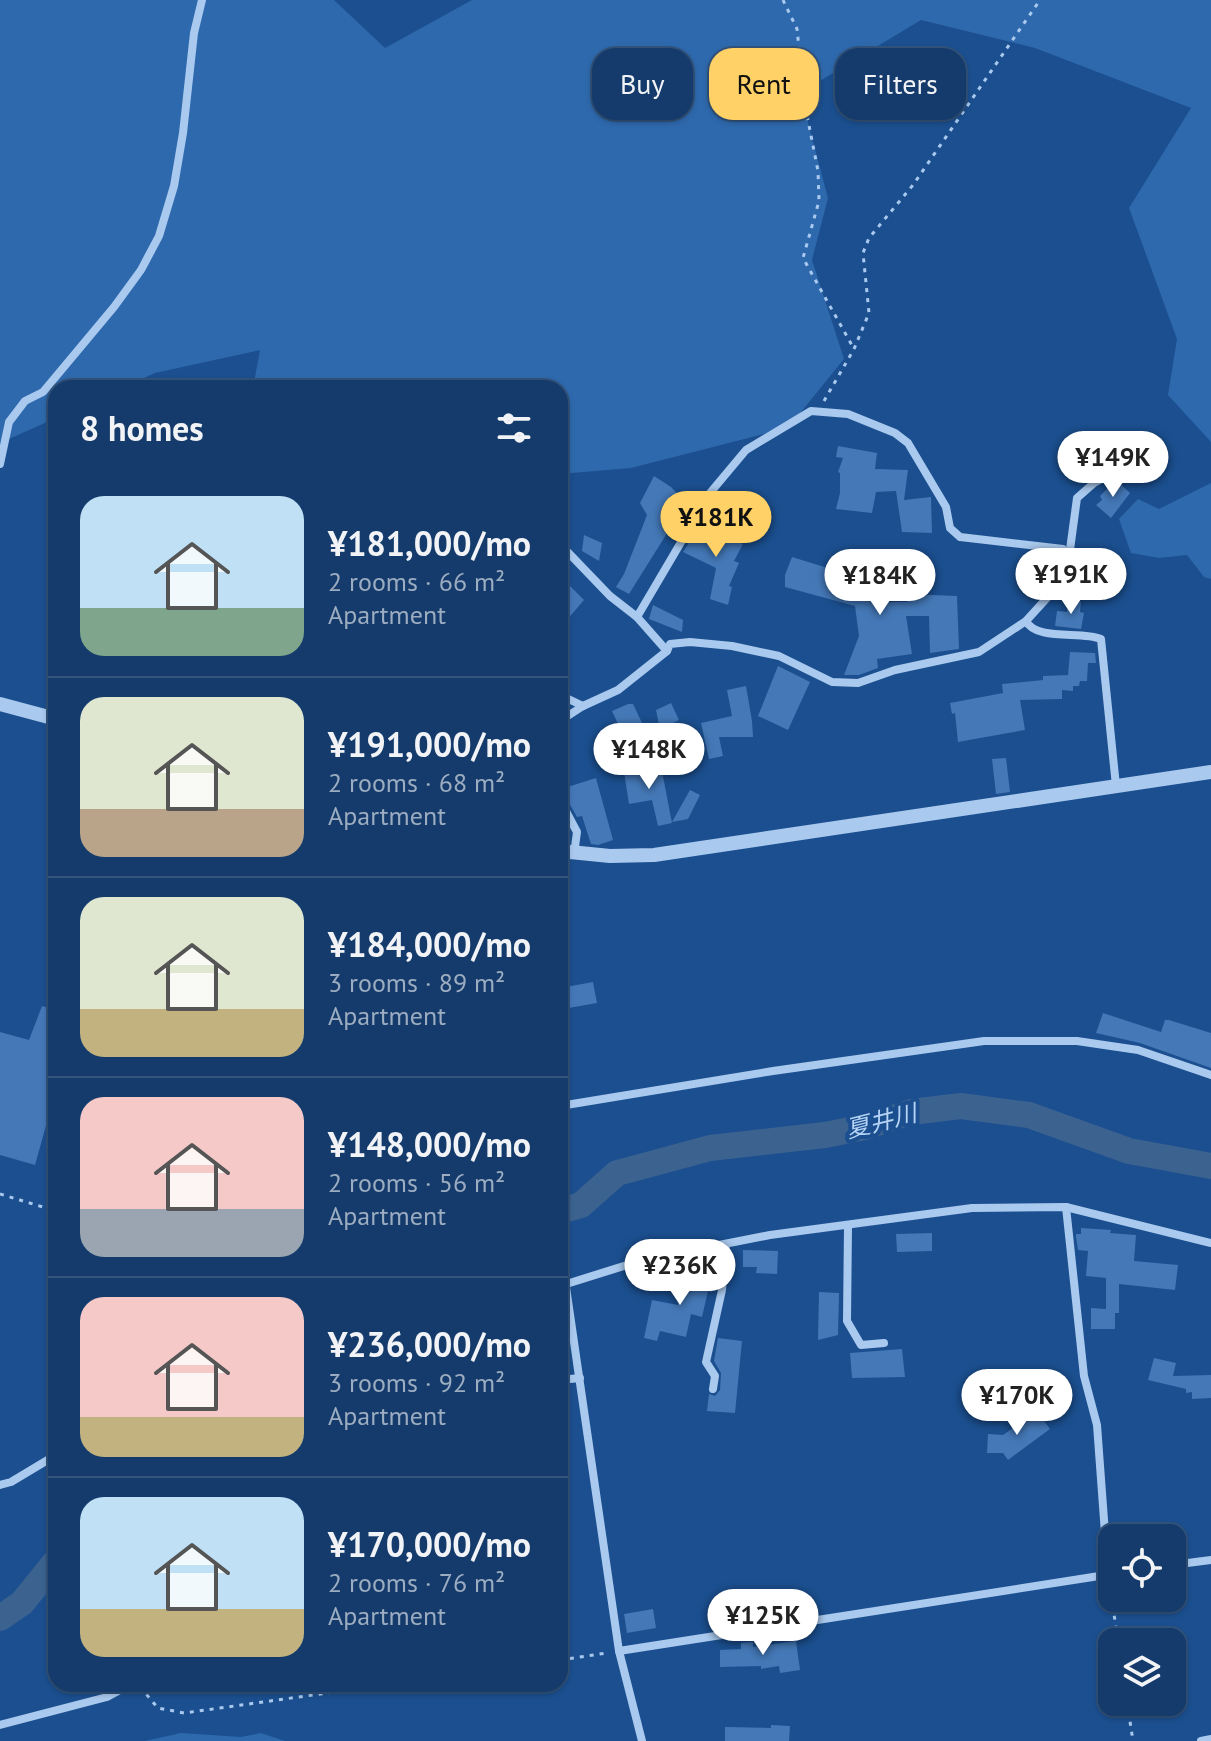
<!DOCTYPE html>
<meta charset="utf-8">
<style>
body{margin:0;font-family:"PT Sans","Noto Sans JP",sans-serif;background:#1d4271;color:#f1f3f6;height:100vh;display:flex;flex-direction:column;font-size:30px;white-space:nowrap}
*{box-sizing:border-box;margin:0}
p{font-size:26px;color:#9dadc1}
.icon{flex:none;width:44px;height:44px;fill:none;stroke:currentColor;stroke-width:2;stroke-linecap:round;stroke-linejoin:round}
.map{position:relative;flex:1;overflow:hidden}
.details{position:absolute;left:48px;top:380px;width:520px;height:1312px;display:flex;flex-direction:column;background:#143b6b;border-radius:24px;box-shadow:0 2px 6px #0004,0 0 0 2px #33557e}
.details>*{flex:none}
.banner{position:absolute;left:592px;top:48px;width:498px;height:72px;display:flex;gap:16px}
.buttons{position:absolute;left:1098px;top:1524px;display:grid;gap:16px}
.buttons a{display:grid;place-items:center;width:88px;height:88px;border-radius:16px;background:#143b6b;box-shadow:0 2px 6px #0004,0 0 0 2px #33557e;font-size:40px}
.price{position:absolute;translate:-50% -68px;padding:0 18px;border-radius:28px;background:#fff;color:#222;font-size:26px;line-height:52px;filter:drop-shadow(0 2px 4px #0008)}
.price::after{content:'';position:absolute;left:50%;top:48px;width:24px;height:18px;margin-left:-12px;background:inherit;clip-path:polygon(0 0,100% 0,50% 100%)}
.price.current{background:#ffd166;color:#111}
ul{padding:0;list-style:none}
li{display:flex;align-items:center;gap:24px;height:200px;padding:0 32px}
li+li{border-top:2px solid #33557e}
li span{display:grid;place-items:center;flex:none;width:224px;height:160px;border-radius:24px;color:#555}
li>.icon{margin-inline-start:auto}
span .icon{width:96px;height:96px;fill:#fffc;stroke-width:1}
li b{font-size:34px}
h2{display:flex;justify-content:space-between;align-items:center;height:96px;padding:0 32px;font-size:34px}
.chip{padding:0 28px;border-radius:24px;background:#143b6b;box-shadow:0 2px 6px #0004,0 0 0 2px #33557e;font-size:28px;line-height:72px}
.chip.current{background:#ffd166;color:#111}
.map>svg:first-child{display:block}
.green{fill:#2e69ad}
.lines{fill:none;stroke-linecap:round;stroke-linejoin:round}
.river{stroke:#3c6290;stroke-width:26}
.building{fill:#4478b7}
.path{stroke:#a9c9ee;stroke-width:3;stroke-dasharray:4 6;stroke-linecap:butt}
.minor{stroke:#a9c9ee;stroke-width:8}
.tertiary{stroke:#a9c9ee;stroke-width:14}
.labels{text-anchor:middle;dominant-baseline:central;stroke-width:8;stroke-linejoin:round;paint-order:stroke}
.water-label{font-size:24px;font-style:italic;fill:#b5d3f5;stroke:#1b4f8f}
</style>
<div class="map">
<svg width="1211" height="1741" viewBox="0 0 1211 1741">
<rect width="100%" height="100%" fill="#1b4f8f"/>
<g class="green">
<polygon points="0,0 334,0 385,48 472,0 1211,0 1211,442 1168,395 1177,339 1129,208 1191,108 1035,48 921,20 800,93 828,198 812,260 844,359 788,428 631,468 560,474 560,388 253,388 260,350 155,373 122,388 56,388 56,418 0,443"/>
<polygon points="1211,483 1211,579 1204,577 1187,555 1159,558 1131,553 1119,519 1138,499 1159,509"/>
<polygon points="181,1733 241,1737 261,1733 285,1741 145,1741"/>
</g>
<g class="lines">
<g class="river">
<polyline points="560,1211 581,1205 617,1173 625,1171 710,1148 825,1135 865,1127 911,1112 961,1106 1029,1115 1129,1151 1211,1166"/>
<polyline points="0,1618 22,1603 56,1561"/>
</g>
</g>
<g class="building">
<polygon points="838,446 877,453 875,469 908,470 904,500 931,497 932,533 902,532 896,491 876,492 872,513 836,509 840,493 840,473 838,472 843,458 836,457"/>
<polygon points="654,476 671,487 686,503 629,594 616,587 624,574 647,515 640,503"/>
<polygon points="1116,480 1130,493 1111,518 1096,505 1102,500 1100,496"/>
<polygon points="700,525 743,544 734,561 739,563 729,586 732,587 728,605 710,599 716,568 683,552"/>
<polygon points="584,535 602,543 599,561 582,551"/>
<polygon points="881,554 922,555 919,575 880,572"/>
<polygon points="792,557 844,573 835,588 841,589 840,597 870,596 884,592 886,602 907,602 907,594 957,596 959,649 930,653 929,616 906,616 912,654 877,659 878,668 859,675 844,675 859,636 855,606 785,587 785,575"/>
<polygon points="560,576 584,600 560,628"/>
<polygon points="1068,601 1081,602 1080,612 1084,613 1081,629 1055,626 1057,611 1067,612"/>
<polygon points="653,605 683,620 682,632 649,619"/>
<polygon points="1070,652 1095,653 1096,663 1088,663 1087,681 1080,681 1079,686 1073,686 1073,691 1062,690 1062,699 1020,700 1025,730 958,742 955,713 952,714 950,703 1003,693 1002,684 1043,680 1043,676 1068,675"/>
<polygon points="778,666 810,682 788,730 758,716"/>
<polygon points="746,686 752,721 753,737 719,737 723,756 709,759 701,723 732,716 727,690"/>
<polygon points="671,703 679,720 660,730 656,710"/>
<polygon points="628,704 633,704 651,742 638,748 634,739 627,743 612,711"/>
<polygon points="1006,758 1010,792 996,794 992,759"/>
<polygon points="661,766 672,823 658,826 652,800 629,804 624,772"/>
<polygon points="596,778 613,840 598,845 591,844 582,816 577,817 561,789"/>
<polygon points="690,790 700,795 688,819 672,822"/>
<polygon points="593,982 597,1003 563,1009 560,988"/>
<polygon points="42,1006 56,1010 56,1090 35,1165 0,1155 0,1032 29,1040"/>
<polygon points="1103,1013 1161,1032 1165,1020 1169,1020 1211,1033 1211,1068 1140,1043 1096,1033"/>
<polygon points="1081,1228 1111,1230 1110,1233 1136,1235 1134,1261 1178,1265 1175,1290 1119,1284 1119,1313 1115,1313 1115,1329 1091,1329 1091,1308 1106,1309 1106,1278 1086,1276 1088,1251 1078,1250 1076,1237 1076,1234 1081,1234"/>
<polygon points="932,1233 932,1251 897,1252 896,1234"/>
<polygon points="743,1250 778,1251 777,1274 756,1273 757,1267 743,1267"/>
<polygon points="696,1270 716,1274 712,1292 708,1291 702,1317 691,1314 686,1337 660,1331 657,1341 644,1338 652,1300 678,1305 684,1276 695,1279"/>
<polygon points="819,1292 839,1293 838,1335 818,1340"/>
<polygon points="718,1338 742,1341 735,1413 707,1411 709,1394 715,1396 720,1390 721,1373 714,1361"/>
<polygon points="902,1349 905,1377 852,1378 850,1353"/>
<polygon points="1154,1358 1176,1363 1173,1376 1211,1375 1211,1398 1192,1399 1192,1392 1186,1393 1186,1389 1148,1380"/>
<polygon points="1060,1372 1061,1391 1022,1393 1021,1374"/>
<polygon points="1039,1414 1050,1429 1008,1460 1003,1453 987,1453 988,1434 1003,1435 1028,1417 1030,1420"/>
<polygon points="653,1609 656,1628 627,1633 624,1614"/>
<polygon points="796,1641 800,1670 780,1673 779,1666 761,1669 761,1666 720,1667 720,1650 741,1649 741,1643 753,1642 753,1647"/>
<polygon points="771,1725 790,1726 789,1741 725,1741 725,1727 771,1728"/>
</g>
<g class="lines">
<g class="path">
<polyline points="783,0 797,29 805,105 818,171 819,201 803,258 854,349"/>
<polyline points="824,401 854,349 869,313 863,253 869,238 913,185 1040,0"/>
<polyline points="0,1194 56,1211"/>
<polyline points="56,1275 56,1280"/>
<polyline points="1110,1586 1118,1642"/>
<polyline points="560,1660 607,1653"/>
<polyline points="140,1687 158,1708 184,1713 392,1684"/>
<polyline points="1127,1702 1133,1741"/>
</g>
<g class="minor">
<polyline points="0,464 9,422 25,401 43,392 114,307 141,270 159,236 174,186 183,133 194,33 202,0"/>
<polyline points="560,544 610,596 637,617 667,651"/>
<polyline points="1069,557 1077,498 1094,483 1116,471 1137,442"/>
<path d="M1026,621C1036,641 1081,631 1101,639L1116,786"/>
<polyline points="560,695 583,706"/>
<polyline points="560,721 583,706 618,690 667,651 670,644 690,642 732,646 779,656 832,682 858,683 895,670 979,652 1026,621 1056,588 1069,558 1063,549 960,537 950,528 946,507 908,443 895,433 848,414 811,411 746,450 710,493 637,617"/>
<polyline points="560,800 577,832 574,854"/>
<polyline points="560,1106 773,1071 984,1041 1077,1041 1138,1050 1211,1075"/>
<polyline points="1066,1207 1084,1376 1097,1425 1108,1574"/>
<polyline points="848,1226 847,1321 861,1345 884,1343"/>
<polyline points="560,1246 619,1651 642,1741"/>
<polyline points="560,1286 643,1260 770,1235 972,1208 1066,1207 1211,1243"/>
<polyline points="560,1380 580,1378"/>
<polyline points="713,1389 715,1376 706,1362 722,1290 726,1244"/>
<polyline points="0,1485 11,1482 56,1455"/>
<polyline points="1172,1565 1211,1560"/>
<polyline points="619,1651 1112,1574"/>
<polyline points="0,1725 107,1697 131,1684"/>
<polyline points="1201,1741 1211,1739"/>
</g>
<g class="tertiary">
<polyline points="0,704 56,719"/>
<polyline points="560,851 610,856 654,855 1211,772"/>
</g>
</g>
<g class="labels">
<g class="water-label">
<text transform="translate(881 1121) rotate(-14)">夏井川</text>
</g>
</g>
</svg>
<div class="buttons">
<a><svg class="icon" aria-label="locate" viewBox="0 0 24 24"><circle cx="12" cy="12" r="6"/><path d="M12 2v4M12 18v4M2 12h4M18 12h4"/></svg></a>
<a><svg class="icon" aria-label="layers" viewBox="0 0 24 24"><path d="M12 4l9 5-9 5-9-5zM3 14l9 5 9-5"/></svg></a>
</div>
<b class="price" style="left:1113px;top:499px">¥149K</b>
<b class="price current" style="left:716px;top:559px">¥181K</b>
<b class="price" style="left:1071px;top:616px">¥191K</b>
<b class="price" style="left:880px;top:617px">¥184K</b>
<b class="price" style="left:649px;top:791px">¥148K</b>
<b class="price" style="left:680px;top:1307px">¥236K</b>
<b class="price" style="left:1017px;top:1437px">¥170K</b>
<b class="price" style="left:763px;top:1657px">¥125K</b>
<div class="banner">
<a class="chip">Buy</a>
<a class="chip current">Rent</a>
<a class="chip">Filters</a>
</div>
<section class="details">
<h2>8 homes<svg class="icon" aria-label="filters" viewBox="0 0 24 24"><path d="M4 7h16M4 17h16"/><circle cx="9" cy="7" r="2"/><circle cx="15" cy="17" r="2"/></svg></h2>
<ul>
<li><span style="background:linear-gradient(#bfe0f5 70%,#7fa58c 0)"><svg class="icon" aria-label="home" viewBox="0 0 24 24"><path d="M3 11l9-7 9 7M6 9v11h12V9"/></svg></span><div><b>¥181,000/mo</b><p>2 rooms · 66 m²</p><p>Apartment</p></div></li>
<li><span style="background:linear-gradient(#dfe7d0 70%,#b9a48a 0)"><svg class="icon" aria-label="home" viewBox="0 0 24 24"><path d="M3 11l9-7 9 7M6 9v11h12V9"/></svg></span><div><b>¥191,000/mo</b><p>2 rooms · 68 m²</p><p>Apartment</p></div></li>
<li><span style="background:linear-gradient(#dfe7d0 70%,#c2b280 0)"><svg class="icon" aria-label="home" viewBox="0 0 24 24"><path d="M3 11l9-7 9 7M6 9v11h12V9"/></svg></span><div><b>¥184,000/mo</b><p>3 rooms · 89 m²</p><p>Apartment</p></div></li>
<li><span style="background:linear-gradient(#f6c9c9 70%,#9aa5b1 0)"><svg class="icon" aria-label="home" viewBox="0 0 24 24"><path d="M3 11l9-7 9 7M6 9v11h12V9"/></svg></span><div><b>¥148,000/mo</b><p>2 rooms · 56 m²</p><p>Apartment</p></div></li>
<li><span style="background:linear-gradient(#f6c9c9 75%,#c2b280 0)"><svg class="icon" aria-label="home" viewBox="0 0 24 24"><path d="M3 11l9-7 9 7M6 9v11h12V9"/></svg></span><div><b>¥236,000/mo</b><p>3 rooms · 92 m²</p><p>Apartment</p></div></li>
<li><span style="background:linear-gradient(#bfe0f5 70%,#c2b280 0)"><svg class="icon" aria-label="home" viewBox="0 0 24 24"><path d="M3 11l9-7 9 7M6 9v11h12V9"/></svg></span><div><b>¥170,000/mo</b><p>2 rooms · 76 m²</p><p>Apartment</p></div></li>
</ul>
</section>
</div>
